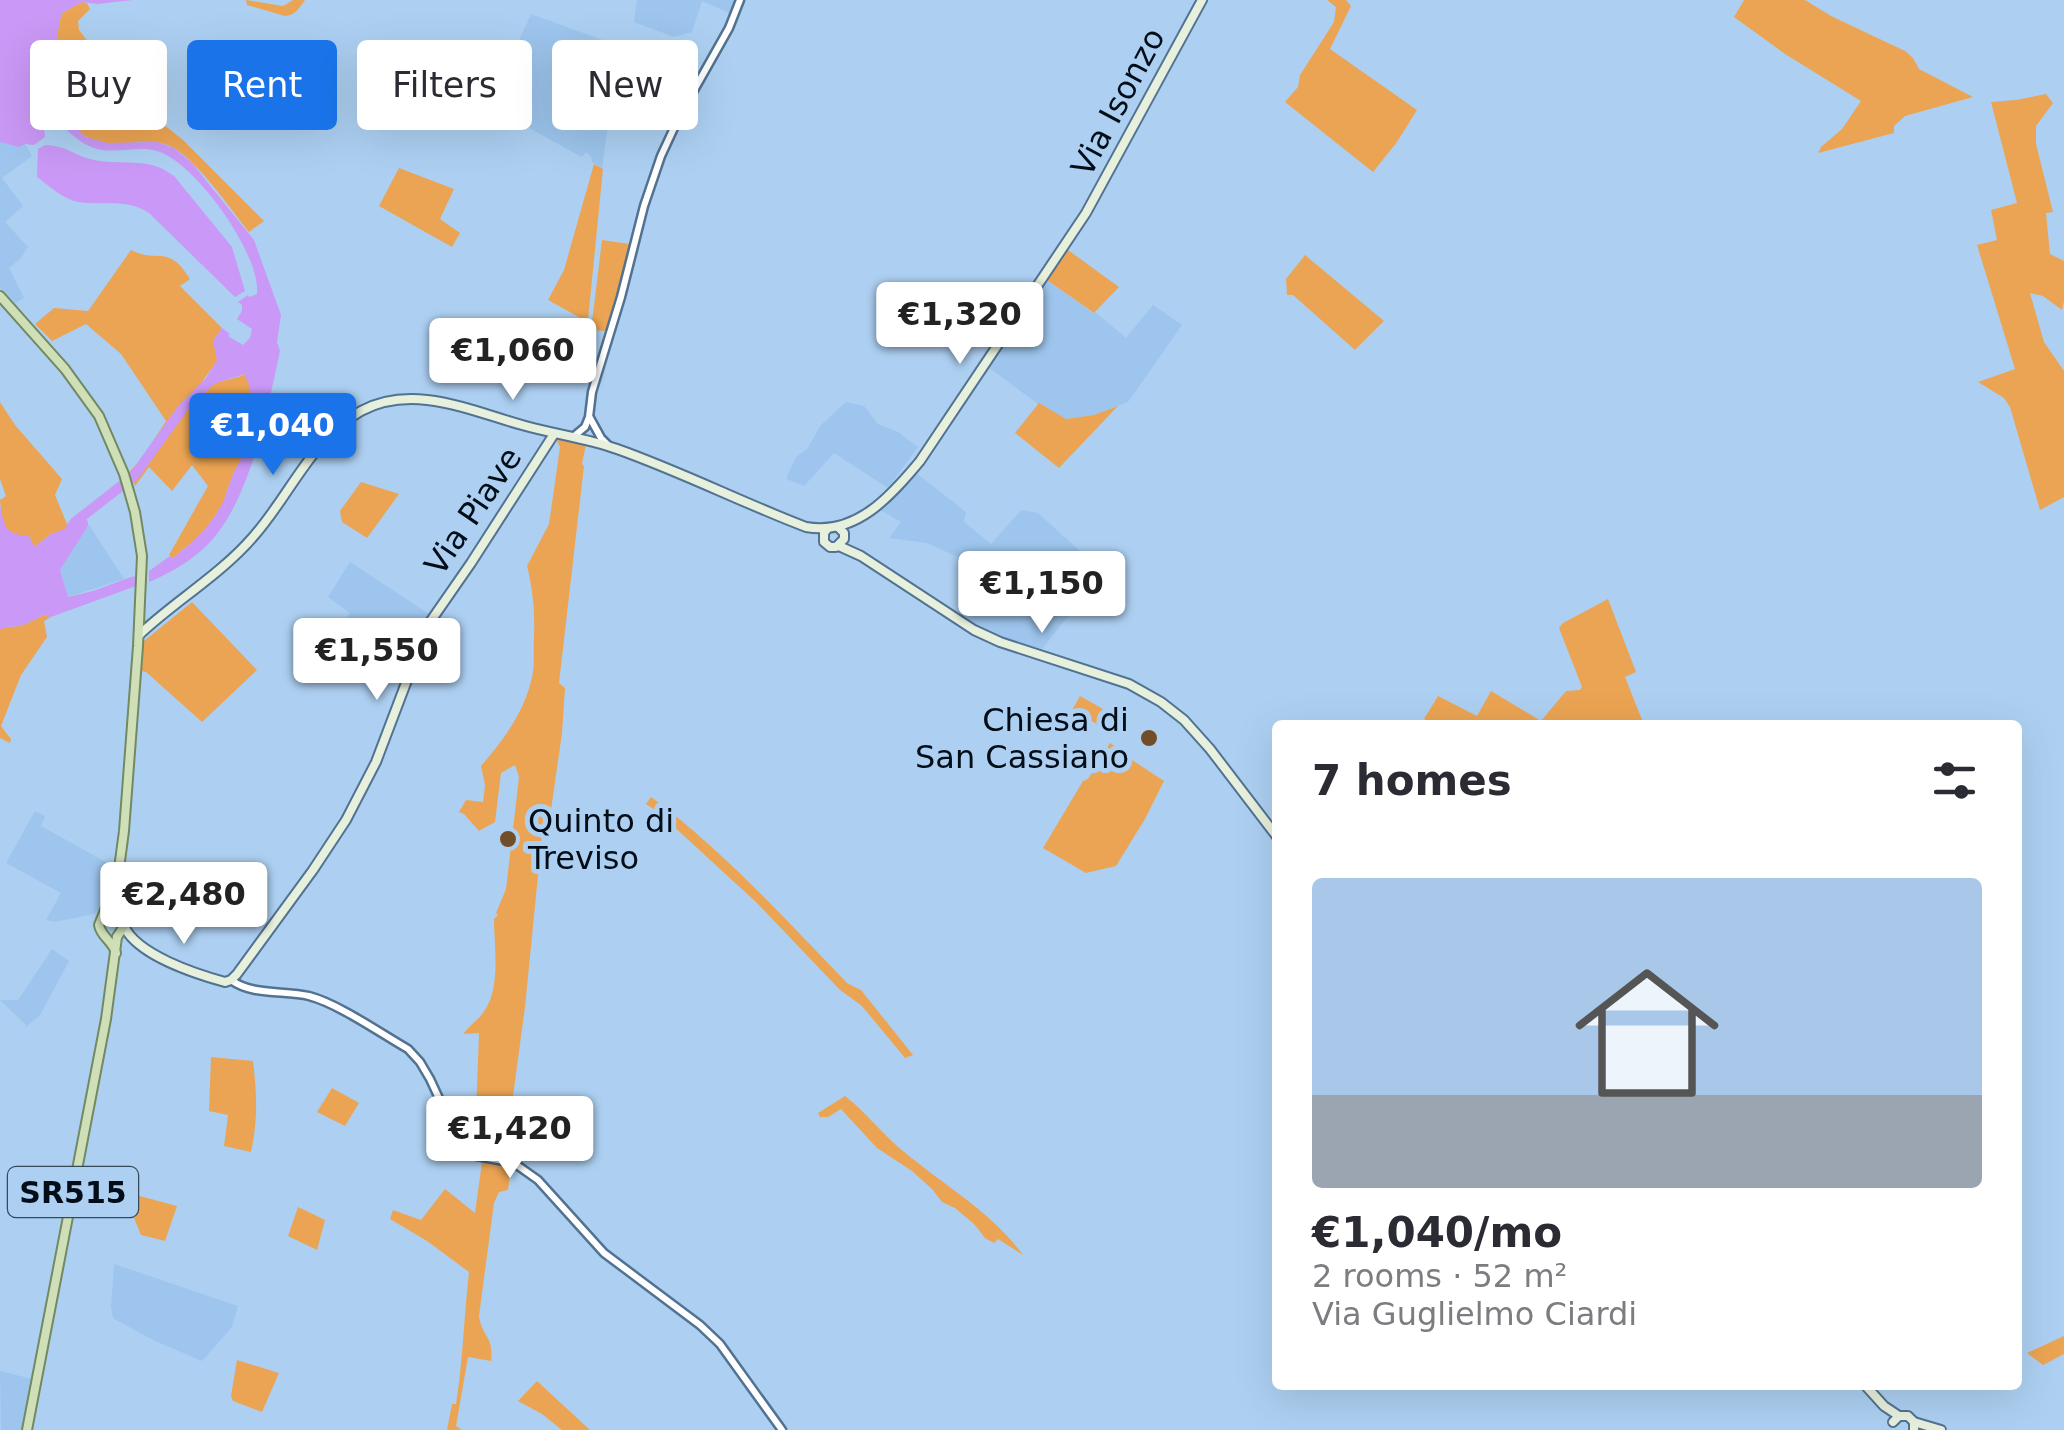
<!DOCTYPE html>
<meta charset="utf-8">
<style>
body{margin:0;font-family:"DejaVu Sans",sans-serif;background:#f7f7f7;color:#2b2b33;height:100vh;display:flex;flex-direction:column;font-size:38px;white-space:nowrap}
*{box-sizing:border-box;margin:0}
p{font-size:32px;color:#7c7c81}
.icon{flex:none;width:55px;height:55px;fill:none;stroke:currentColor;stroke-width:2;stroke-linecap:round;stroke-linejoin:round}
.map{position:relative;flex:1;overflow:hidden}
.side{position:absolute;left:1272px;top:720px;width:750px;height:670px;display:flex;flex-direction:column;background:#fff;border-radius:10px;box-shadow:0 10px 40px #0002}
.side>*{flex:none}
.banner{position:absolute;left:30px;top:40px;width:950px;height:90px;display:flex;gap:20px}
.price{position:absolute;translate:-50% -85px;padding:0 22px;border-radius:10px;background:#fff;color:#222;font-size:32px;line-height:65px;filter:drop-shadow(0 2px 5px #0008)}
.price::after{content:'';position:absolute;left:50%;top:60px;width:30px;height:22px;margin-left:-15px;background:inherit;clip-path:polygon(0 0,100% 0,50% 100%)}
.price.current{background:#1a73e8;color:#fff}
ul{padding:0;list-style:none}
li{display:grid;align-content:center;gap:20px;height:530px;padding:0 40px}
li+li{border-top:2px solid #e1e1e2}
li span{display:grid;place-items:center;height:310px;border-radius:10px;color:#555}
li>.icon{margin-inline-start:auto}
span .icon{width:180px;height:180px;fill:#fffc;stroke-width:1}
li b{font-size:42px}
h2{display:flex;justify-content:space-between;align-items:center;height:120px;padding:0 40px;font-size:42px}
.pill{padding:0 35px;border-radius:10px;background:#fff;box-shadow:0 10px 40px #0002;font-size:35px;line-height:90px}
.pill.current{background:#1a73e8;color:#fff}
.map>svg:first-child{display:block}
.built{fill:#9dc5ed}
.green{fill:#eba453}
.water{fill:#ca98f6}
.lines{fill:none;stroke-linecap:round;stroke-linejoin:round}
.river{stroke:#ca98f6;stroke-width:10}
.tertiary-casing{stroke:#527291;stroke-width:11}
.secondary-casing{stroke:#527291;stroke-width:12}
.primary-casing{stroke:#738962;stroke-width:12}
.tertiary{stroke:#fff;stroke-width:6}
.secondary{stroke:#e7f0dc;stroke-width:8}
.primary{stroke:#cfe0b9;stroke-width:8}
.poi-dot{fill:#714e27;stroke:#add0f2;stroke-width:4}
.labels{text-anchor:middle;dominant-baseline:central;stroke-width:10;stroke-linejoin:round;paint-order:stroke}
.shield{fill:#add0f2;stroke:#364859;stroke-width:2.5}
.shield-label{font-size:30px;font-weight:bold;fill:#030d18}
.street-label{font-size:32px;fill:#030d18;stroke:#add0f2}
.poi-label{font-size:32px;fill:#030d18;stroke:#add0f2;text-anchor:end}
</style>
<div class="map">
<svg width="2064" height="1430" viewBox="0 0 2064 1430">
<rect width="100%" height="100%" fill="#add0f2"/>
<g class="built">
<polygon points="637,0 738,0 732,14 702,1 692,32 674,37 634,22"/>
<polygon points="531,14 619,46 602,168 592,162 591,157 586,152 582,157 489,106"/>
<polygon points="0,142 25,144 32,156 2,178 23,206 5,222 28,247 20,259 9,268 24,298 15,303 0,288"/>
<polygon points="1047,280 1093,313 1095,312 1126,338 1153,305 1182,325 1128,402 1094,415 1065,419 1038,404 988,367"/>
<polygon points="846,402 864,406 878,424 898,432 918,447 888,488 834,453 804,486 786,479 796,457 807,449 821,425"/>
<polygon points="915,472 966,512 964,522 991,544 1021,510 1038,513 1103,572 1042,649 997,636 961,616 989,576 977,566 927,543 889,538 901,522 879,509"/>
<polygon points="89,525 124,579 68,597 60,569"/>
<polygon points="350,562 429,614 411,657 372,634 359,656 334,639 350,613 328,597"/>
<polygon points="35,811 45,816 41,826 113,866 103,904 94,914 54,922 46,920 61,893 6,863"/>
<polygon points="52,949 69,961 40,1015 25,1028 26,1025 0,1000 18,1000"/>
<polygon points="114,1264 238,1306 232,1327 202,1361 155,1341 116,1320 113,1318 111,1307"/>
<polygon points="0,1371 32,1379 23,1430 1,1430"/>
</g>
<g class="green">
<path d="M246,0L283,6L293,0H305C299,8 296,15 285,16L247,5Z"/>
<polygon points="1327,0 1346,0 1351,6 1330,49 1417,110 1397,142 1373,172 1285,102 1298,87 1300,75 1334,22 1336,7"/>
<polygon points="1744,0 1805,0 1831,16 1905,51 1913,58 1919,69 1973,97 1905,116 1894,126 1894,133 1818,153 1821,147 1842,129 1861,101 1785,54 1734,17"/>
<path d="M82,2L87,3L90,9L78,21L79,30L89,43L96,60L110,76L131,92L149,113L183,140L264,221L249,232C230,209 196,158 170,146C143,135 111,152 85,136C77,131 70,121 64,113C66,80 50,46 62,13Z"/>
<polygon points="2046,94 2053,103 2036,126 2036,144 2053,212 2046,213 2050,254 2064,261 2064,301 2062,310 2043,296 2030,293 2044,342 2064,371 2064,497 2040,510 2010,407 2004,398 1978,382 2015,369 1977,245 1997,240 1991,210 2017,203 1991,102 2016,100"/>
<polygon points="594,164 603,169 587,330 584,329 584,320 548,300 564,270"/>
<polygon points="399,168 454,189 440,219 460,233 452,247 379,206"/>
<polygon points="602,240 630,244 617,305 607,331 591,330"/>
<path d="M131,250C158,264 168,243 190,279L180,286L222,328L213,341L218,360L199,386L200,394C220,377 224,383 246,374L251,388L254,415L245,454L233,474L223,503L211,522L197,538L173,558L169,555L208,486L192,465L172,491L149,467L135,486L130,471L140,461L166,421L121,354L86,324L52,341L35,324L54,308L88,311Z"/>
<polygon points="1068,250 1119,287 1094,313 1047,280"/>
<polygon points="1305,255 1384,321 1355,350 1293,295 1287,295 1286,279"/>
<path d="M0,402L15,425L62,479L55,495L67,524L66,529L51,534L37,545H33L29,536C23,536 18,537 13,535C2,530 1,510 0,500L6,496L0,479Z"/>
<polygon points="1039,403 1066,419 1094,415 1118,406 1059,468 1015,433"/>
<path d="M558,439L586,444L582,464L584,466L559,683L565,688L562,733L548,831L542,835L525,1007L506,1148L485,1146L475,1140L479,1033L463,1034C469,1026 480,1019 485,1010C501,985 494,947 494,919L498,915L496,913L506,889L519,777L515,765L501,773L495,822L479,831L464,814L459,812L466,800L483,802L485,785L481,766C503,741 525,711 532,677C535,664 533,650 534,637C535,612 533,590 527,566L549,524L560,447L557,441Z"/>
<polygon points="361,482 399,494 367,538 342,522 340,511"/>
<polygon points="1608,599 1636,672 1625,677 1644,725 1435,725 1424,719 1438,696 1477,716 1491,691 1541,721 1566,691 1580,690 1582,687 1559,628 1563,623"/>
<polygon points="192,602 257,670 202,722 146,672 141,671 144,641"/>
<polygon points="44,615 51,617 44,621 47,637 21,675 1,726 11,739 10,743 0,738 0,630 5,627 21,626"/>
<polygon points="1080,696 1110,713 1102,727 1072,710"/>
<polygon points="1110,743 1123,751 1123,754 1164,781 1145,819 1116,866 1086,873 1043,848 1083,781 1088,779"/>
<path d="M651,797C723,850 785,919 847,983L861,990L913,1055L905,1058L862,1006L840,990L757,903L658,812L646,804Z"/>
<polygon points="249,863 267,873 252,901 232,890"/>
<path d="M211,1057L253,1061C257,1095 258,1119 251,1152L224,1146L228,1115L209,1111Z"/>
<polygon points="332,1088 359,1103 345,1126 317,1112"/>
<path d="M845,1096C866,1112 882,1134 903,1151C942,1184 992,1212 1023,1255L998,1239L994,1243L985,1238L974,1224L955,1208L942,1202L932,1189L912,1171L877,1148L841,1109L828,1117H820L818,1113Z"/>
<path d="M483,1155L512,1160L508,1190L499,1192L494,1203L479,1316C482,1338 494,1335 491,1361L468,1357L456,1426L462,1430H447L452,1404H456C463,1360 464,1316 469,1272L427,1241L390,1219L393,1210L421,1220L445,1189L475,1213Z"/>
<polygon points="136,1195 177,1206 165,1241 141,1235 132,1213"/>
<polygon points="298,1207 325,1220 317,1250 288,1236"/>
<polygon points="2064,1336 2064,1354 2043,1365 2027,1353"/>
<polygon points="237,1360 279,1373 262,1412 233,1401 231,1396"/>
<polygon points="537,1381 590,1430 562,1430 542,1414 518,1401"/>
</g>
<g class="water">
<path d="M0,0H133L97,4L82,2L62,13C54,35 59,58 64,79C67,90 64,102 64,113L86,137L107,143L157,142L174,148L192,163L254,240L281,315L277,342L280,351C267,411 249,509 202,550C186,564 168,574 149,582V571L170,556L173,558C192,543 209,528 221,506C227,495 229,482 235,470C244,452 255,433 254,412C253,397 249,387 245,374C225,381 218,379 199,395L197,393L217,360L213,341L222,328L230,334L228,336L243,345L250,338L252,329L237,319L242,311V305L238,302L248,295L249,297L257,294C261,254 195,162 157,151C137,145 114,155 94,148C80,144 67,130 56,120L44,126L45,137L34,145L25,144L19,147L0,142Z"/>
<path d="M45,145C68,146 71,154 90,159C120,167 147,155 174,176L232,247L245,291L235,297L149,213C127,198 103,206 78,202C63,199 49,186 37,177L38,149Z"/>
<path d="M0,506C5,528 5,534 29,536L33,545H37L51,534L65,529L67,524L77,514H82L88,522V526L60,570L68,597L93,591L131,577L137,576L136,586L51,617L44,615L21,626L5,627L0,630Z"/>
</g>
<g class="lines">
<polyline class="river" points="75,522 134,476 183,408 207,384"/>
<defs>
<g id="tertiary">
<polyline points="590,418 601,438 608,445"/>
<polyline points="573,437 585,427 589,417 592,392 621,297 644,206 661,156 680,115 729,28 740,0"/>
<path d="M231,980C253,996 284,990 309,996C339,1004 380,1033 408,1049L420,1062L430,1079L457,1137L467,1150L477,1156L514,1163L538,1180L604,1253L700,1325L720,1344L782,1430"/>
</g>
<g id="secondary">
<polyline points="827,529 824,533 824,542 830,547 836,547 844,539 844,533 838,527"/>
<polyline points="839,546 861,556 974,630 1000,642 1129,684 1161,702 1184,720 1210,749 1278,838"/>
<path d="M139,635C175,601 220,575 253,537C289,497 312,438 361,411C413,383 471,411 522,425C553,434 587,438 617,449C682,472 743,503 806,527C856,536 891,496 920,461L1086,213L1202,0"/>
<path d="M124,926C137,955 196,974 225,982L231,980L237,974L313,870L346,820L376,762L428,625L471,563L554,434"/>
<polyline points="1865,1385 1884,1406 1899,1416"/>
<polyline points="1893,1422 1899,1416 1908,1416 1914,1422 1914,1430"/>
<polyline points="1914,1422 1941,1430"/>
</g>
<g id="primary">
<polyline points="0,296 65,369 99,416 124,474 135,512 142,556 138,646 124,831 118,876 118,908 124,926 117,937"/>
<path d="M114,888L99,925C101,937 113,941 116,953"/>
<polyline points="27,1430 106,1019 117,937"/>
</g>
</defs>
<use href="#tertiary" class="tertiary-casing"/>
<use href="#secondary" class="secondary-casing"/>
<use href="#primary" class="primary-casing"/>
<use href="#tertiary" class="tertiary"/>
<use href="#secondary" class="secondary"/>
<use href="#primary" class="primary"/>
</g>
<g class="poi-dot">
<circle cx="1149" cy="738" r="10"/>
<circle cx="508" cy="839" r="10"/>
</g>
<g class="labels">
<rect class="shield" x="8" y="1167" width="130" height="50" rx="8"/>
<g class="shield-label">
<text x="73" y="1192">SR515</text>
</g>
<g class="street-label">
<text transform="translate(1118 102) rotate(-62)">Via Isonzo</text>
<text transform="translate(473 511) rotate(-56)">Via Piave</text>
</g>
<g class="poi-label">
<text x="1129" y="720">Chiesa di<tspan x="1129" dy="37">San Cassiano</tspan></text>
<text x="528" y="821" text-anchor="start">Quinto di<tspan x="528" dy="37">Treviso</tspan></text>
</g>
</g>
</svg>
<b class="price" style="left:960px;top:367px">€1,320</b>
<b class="price" style="left:513px;top:403px">€1,060</b>
<b class="price current" style="left:273px;top:478px">€1,040</b>
<b class="price" style="left:1042px;top:636px">€1,150</b>
<b class="price" style="left:377px;top:703px">€1,550</b>
<b class="price" style="left:184px;top:947px">€2,480</b>
<b class="price" style="left:510px;top:1181px">€1,420</b>
<div class="banner">
<a class="pill">Buy</a>
<a class="pill current">Rent</a>
<a class="pill">Filters</a>
<a class="pill">New</a>
</div>
<section class="side">
<h2>7 homes<svg class="icon" aria-label="filters" viewBox="0 0 24 24"><path d="M4 7h16M4 17h16"/><circle cx="9" cy="7" r="2"/><circle cx="15" cy="17" r="2"/></svg></h2>
<ul>
<li><span style="background:linear-gradient(#a9c7e8 70%,#9aa5b1 0)"><svg class="icon" aria-label="home" viewBox="0 0 24 24"><path d="M3 11l9-7 9 7M6 9v11h12V9"/></svg></span><div><b>€1,040/mo</b><p>2 rooms · 52 m²</p><p>Via Guglielmo Ciardi</p></div></li>
</ul>
</section>
</div>
